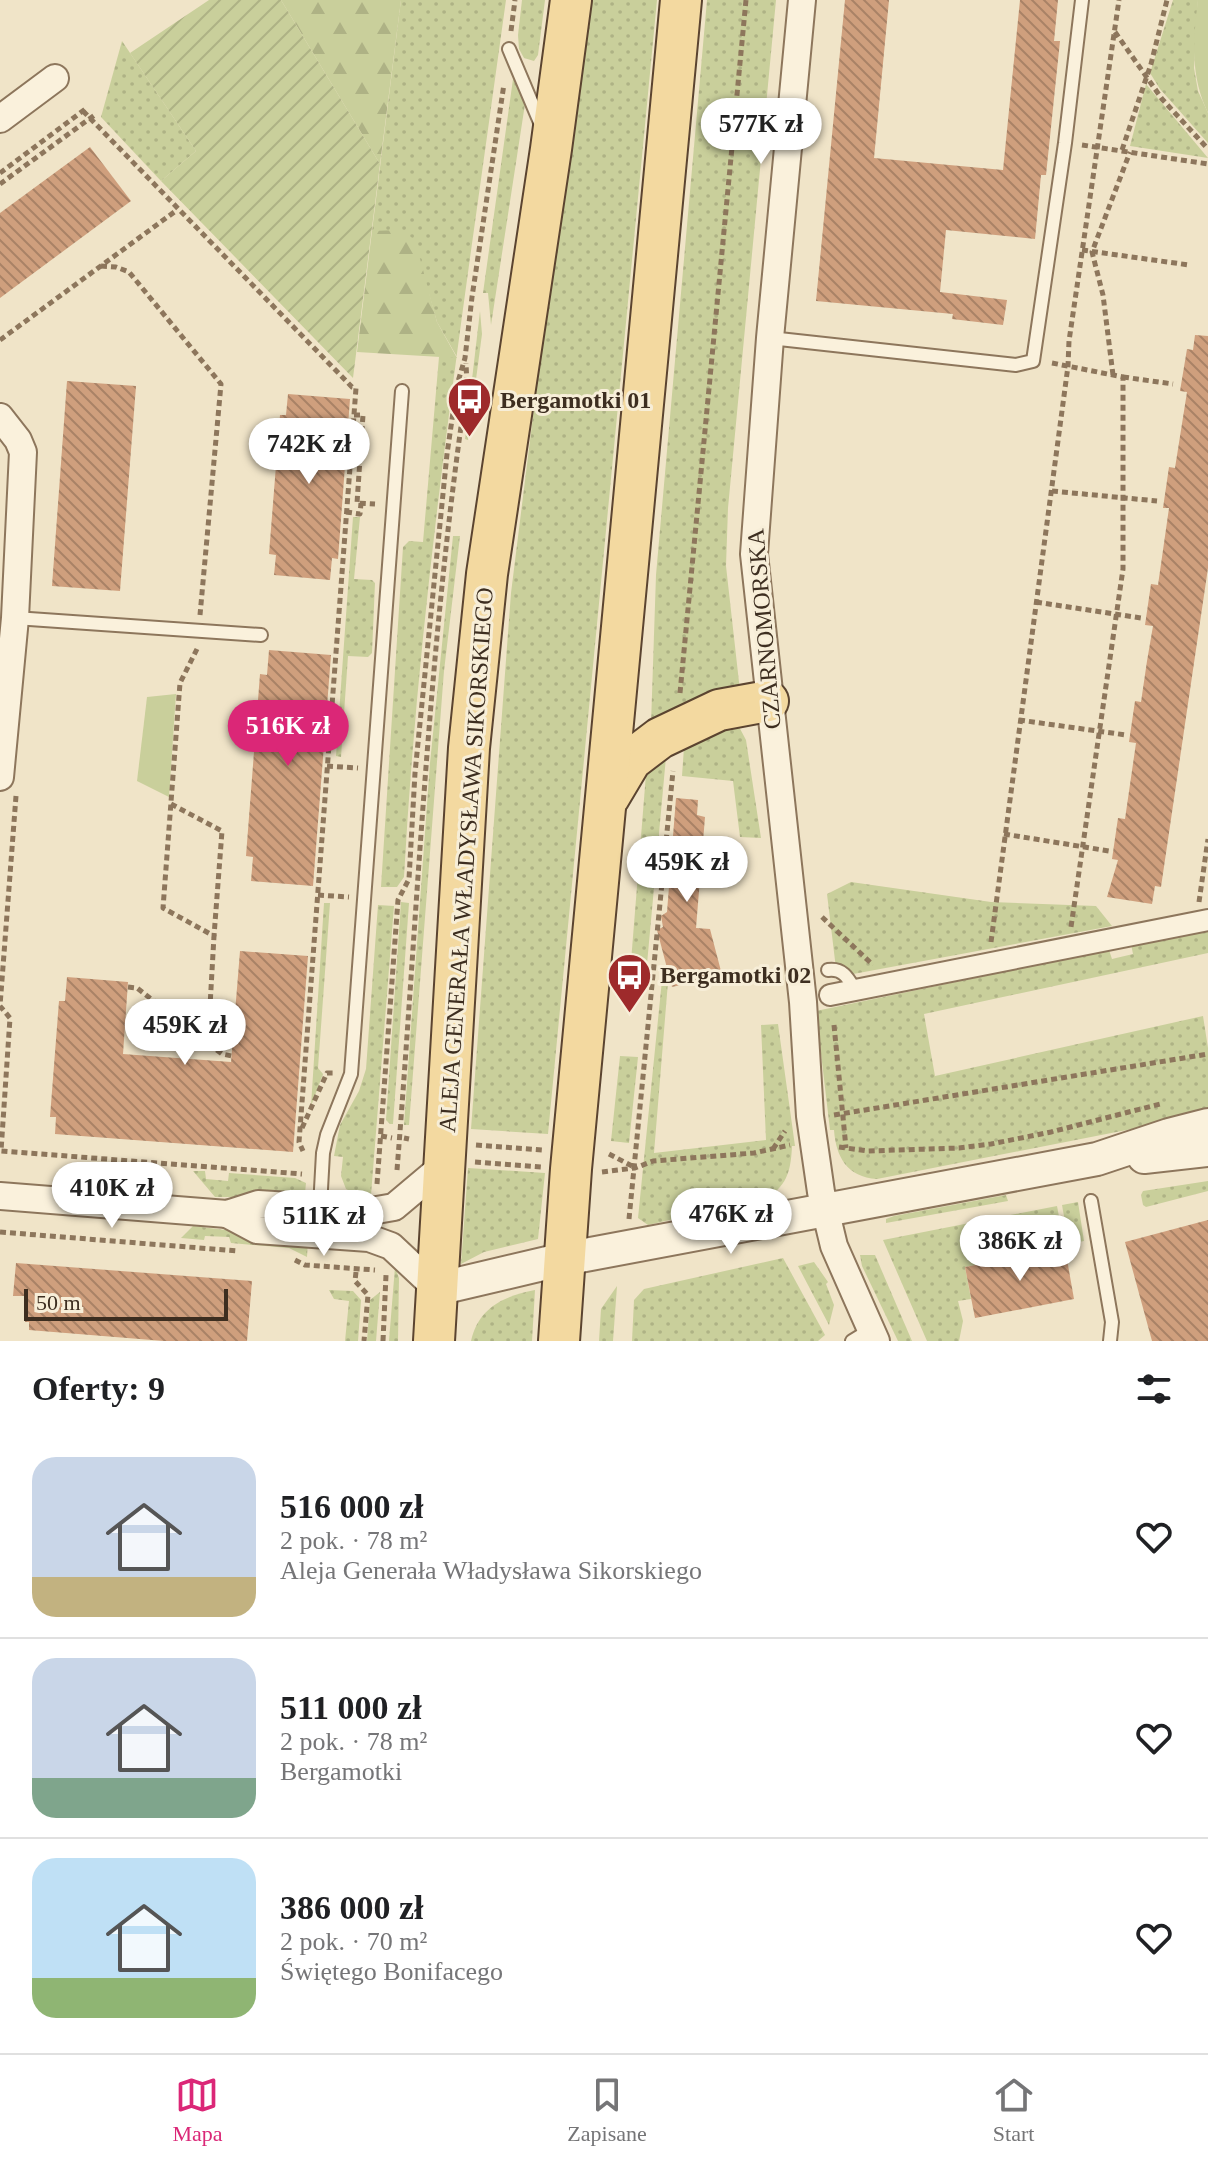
<!DOCTYPE html>
<html lang="pl">
<meta charset="utf-8">
<style>
body{margin:0;font-family:Georgia,serif;background:#f6f6f6;color:#202124;height:100vh;display:flex;flex-direction:column;font-size:30px;white-space:nowrap}
*{box-sizing:border-box;margin:0}
p{font-size:26px;color:#757577}
.icon{flex:none;width:44px;height:44px;fill:none;stroke:currentColor;stroke-width:2;stroke-linecap:round;stroke-linejoin:round}
.map{position:relative;height:1341px;overflow:hidden}
.drawer{display:flex;flex-direction:column;background:#fff;flex:1}
.drawer>*{flex:none}
.scale{position:absolute;left:24px;bottom:20px;width:204px;box-sizing:border-box;padding-left:8px;border:4px solid #3d2e20;border-top:0;font-size:22px;line-height:28px;white-space:nowrap;color:#3d2e20;-webkit-text-stroke:6px #f7eed8;paint-order:stroke}
.price{position:absolute;translate:-50% -68px;padding:0 18px;border-radius:28px;background:#fff;color:#222;font-size:26px;line-height:52px;filter:drop-shadow(0 2px 4px #0008)}
.price::after{content:'';position:absolute;left:50%;top:48px;width:24px;height:18px;margin-left:-12px;background:inherit;clip-path:polygon(0 0,100% 0,50% 100%)}
.price.selected{background:#db2777;color:#fff}
ul{padding:0;list-style:none}
li{display:flex;align-items:center;gap:24px;height:200px;padding:0 32px}
li+li{border-top:2px solid #e0e0e0}
li span{display:grid;place-items:center;flex:none;width:224px;height:160px;border-radius:24px;color:#555}
li>.icon{margin-inline-start:auto}
span .icon{width:96px;height:96px;fill:#fffc;stroke-width:1}
li b{font-size:34px}
h2{display:flex;justify-content:space-between;align-items:center;height:96px;padding:0 32px;font-size:34px}
.tabs{display:flex;justify-content:space-around;align-items:center;height:112px;border-top:2px solid #e0e0e0;background:#fff;font-size:22px;color:#757577}
.tabs a{display:grid;justify-items:center;gap:4px}
.tabs .selected{color:#db2777}
.map>svg:first-child{display:block}
.grass{fill:url(#grass-dots)}
.forest{fill:url(#forest-firs)}
.park{fill:#c9cf9b}
.garden{fill:url(#garden-furrows)}
.building{fill:url(#building-back-hatch)}
.lines{fill:none;stroke-linecap:round;stroke-linejoin:round}
.service-casing{stroke:#8d765c;stroke-width:16}
.pedestrian-casing{stroke:#8d765c;stroke-width:24}
.minor-casing{stroke:#8d765c;stroke-width:30}
.tertiary-casing{stroke:#8d765c;stroke-width:36}
.primary-casing{stroke:#5b4430;stroke-width:44}
.path{stroke:#8d765c;stroke-width:5;stroke-dasharray:6 4;stroke-linecap:butt}
.service{stroke:#faf1dc;stroke-width:12}
.pedestrian{stroke:#faf1dc;stroke-width:20}
.minor{stroke:#faf1dc;stroke-width:26}
.tertiary{stroke:#faf1dc;stroke-width:32}
.primary{stroke:#f3d9a0;stroke-width:40}
.labels{text-anchor:middle;dominant-baseline:central;stroke-width:6;stroke-linejoin:round;paint-order:stroke}
.poi-label{font-size:24px;font-weight:bold;fill:#3d2e20;stroke:#f7eed8;text-anchor:start}
.street-label{font-size:24px;fill:#3d2e20;stroke:#f7eed8}
</style>
<div class="map">
<svg width="1208" height="1341" viewBox="0 0 1208 1341">
<defs>
<pattern id="grass-dots" width="8" height="8" patternUnits="userSpaceOnUse" patternTransform="scale(2)"><rect width="8" height="8" fill="#c9cf9b"/><path d="M2 2h.1M6 6h.1" fill="none" stroke="#aeb285" stroke-width="1.8" stroke-linecap="round"/></pattern>
<pattern id="forest-firs" width="22" height="20" patternUnits="userSpaceOnUse" patternTransform="scale(2)"><rect width="22" height="20" fill="#c9cf9b"/><path d="M5 1l3.5 6h-7zM16 11l3.5 6h-7z" fill="#aeb285"/></pattern>
<pattern id="garden-furrows" width="10" height="10" patternUnits="userSpaceOnUse" patternTransform="scale(2)"><rect width="10" height="10" fill="#c9cf9b"/><path d="M-1 1l2-2M0 10L10 0M9 11l2-2" fill="none" stroke="#aeb285"/></pattern>
<pattern id="building-back-hatch" width="6" height="6" patternUnits="userSpaceOnUse" patternTransform="scale(2)"><rect width="6" height="6" fill="#cf9f7d"/><path d="M-1 5l2 2M0 0l6 6M5-1l2 2" fill="none" stroke="#a98266"/></pattern>
</defs>
<rect width="100%" height="100%" fill="#f0e4c8"/>
<g class="grass">
<path d="M401,0H506C466,292 420,583 404,877L397,887H381L403,547L409,541L423,542L439,357H457L437,322L429,294L372,231Z"/>
<polygon points="522,0 545,0 538,55 534,61 524,58 519,49 518,35"/>
<polygon points="592,0 657,0 548,1134 471,1129 511,593 540,360 562,219"/>
<polygon points="707,0 776,0 728,508 726,566 740,691 651,724 656,575"/>
<polygon points="1173,0 1198,0 1194,68 1198,91 1208,113 1208,143 1160,89 1150,73"/>
<polygon points="122,41 196,151 161,181 101,117"/>
<polygon points="513,79 520,88 525,104 491,325 488,293 483,293"/>
<polygon points="1146,84 1208,158 1130,146"/>
<polygon points="480,311 482,334 468,440 465,439"/>
<polygon points="353,517 360,517 354,579 372,580 375,583 372,653 368,657 348,656 341,757 336,756"/>
<polygon points="453,536 460,536 444,671 409,1125 404,1125 430,763"/>
<polygon points="737,723 746,740 761,838 740,837 733,781 682,776 685,733"/>
<polygon points="667,746 646,975 630,974 646,774 651,760"/>
<polygon points="851,882 991,902 1096,906 1112,926 837,977 827,894"/>
<polygon points="401,902 409,903 393,1124 390,1124 386,1120"/>
<polygon points="324,903 330,903 318,1068 323,1074 311,1106"/>
<polygon points="378,905 394,906 371,1195 356,1194 346,1189 341,1176 343,1157 334,1156 340,1125 359,1091 366,1069"/>
<path d="M1208,928V953L924,1014L935,1076L1203,1016L1208,1048V1114L877,1179C847,1177 836,1157 834,1130H830L816,1011L1109,950L1112,959L1133,954L1131,944Z"/>
<path d="M663,970L668,982L654,1153L766,1140L761,1025L778,1024L795,1146H792C791,1168 788,1185 768,1197L648,1225L638,1218Z"/>
<polygon points="620,1056 638,1057 629,1143 611,1141"/>
<polygon points="468,1168 545,1173 538,1239 484,1252 461,1264"/>
<polygon points="193,1171 205,1171 206,1179 228,1181 229,1173 295,1178 306,1183 305,1193 298,1197 215,1197"/>
<polygon points="1208,1181 1208,1191 1146,1207 1143,1205 1141,1195 1143,1191"/>
<polygon points="1006,1195 1008,1201 886,1223 886,1219 894,1216"/>
<polygon points="1078,1202 1084,1241 1069,1244 1062,1205"/>
<polygon points="1057,1206 1065,1248 965,1267 971,1299 958,1301 963,1321 959,1341 927,1341 883,1240"/>
<polygon points="193,1226 308,1240 307,1257 289,1248 231,1243 229,1237 205,1236 204,1240 181,1238"/>
<polygon points="860,1255 875,1255 912,1341 898,1341 862,1266"/>
<polygon points="783,1258 825,1335 818,1341 632,1341 634,1300 644,1289"/>
<polygon points="814,1262 828,1282 826,1284 834,1305 829,1325 798,1266"/>
<polygon points="395,1267 399,1278 398,1341 389,1341"/>
<polygon points="617,1286 613,1341 599,1341 601,1309"/>
<polygon points="329,1290 353,1291 361,1300 358,1341 345,1341 349,1301 334,1299"/>
<path d="M535,1290L532,1341H471C478,1308 504,1296 535,1290Z"/>
<polygon points="380,1292 376,1341 367,1341 370,1300"/>
</g>
<g class="forest">
<polygon points="281,0 401,0 380,164"/>
<polygon points="401,230 415,240 437,322 457,358 357,352 372,231"/>
</g>
<g class="park">
<path d="M1198,0H1208V113C1190,76 1193,40 1198,0Z"/>
<polygon points="176,694 169,797 137,781 147,697"/>
</g>
<polygon class="garden" points="209,0 281,0 380,164 353,378 161,181 196,151 130,53"/>
<g class="building">
<polygon points="845,0 889,0 874,158 1003,170 1020,0 1058,0 1054,41 1060,41 1046,175 1041,175 1035,239 946,230 940,292 1007,300 1003,325 952,319 953,314 816,301"/>
<polygon points="90,147 131,201 0,298 0,213"/>
<polygon points="1195,335 1208,336 1208,568 1161,887 1155,886 1152,904 1107,897 1118,860 1112,859 1118,818 1125,819 1136,743 1129,742 1135,701 1141,702 1147,661 1153,626 1145,625 1151,584 1158,585 1169,508 1163,508 1169,467 1175,468 1187,392 1180,391 1187,349 1193,350"/>
<polygon points="67,381 136,386 120,591 52,586"/>
<polygon points="288,394 350,399 338,559 332,558 330,580 274,575 276,555 269,554 280,415 286,415"/>
<polygon points="269,650 331,655 313,886 251,881 253,857 246,856 260,674 267,675"/>
<polygon points="676,798 698,800 697,815 705,817 696,928 710,929 722,975 672,987 657,930 663,927 661,916 667,912"/>
<polygon points="240,951 308,956 293,1152 55,1134 56,1117 50,1117 59,1001 65,1001 67,977 128,982 123,1054 231,1062"/>
<polygon points="1208,1220 1208,1341 1152,1341 1125,1242"/>
<polygon points="1065,1248 1074,1299 975,1318 965,1267"/>
<polygon points="16,1263 252,1281 247,1341 164,1341 29,1330 29,1322 25,1322 28,1296 13,1296"/>
</g>
<g class="lines">
<defs>
<g id="service">
<polyline points="509,49 542,127"/>
<polyline points="770,338 1016,365 1033,361 1065,143 1082,0"/>
<polyline points="15,618 261,635"/>
<path d="M828,970C843,968 848,978 855,990"/>
<polyline points="1091,1201 1112,1322 1110,1341"/>
<polyline points="320,1207 323,1153 327,1135 351,1074 402,391"/>
<polyline points="852,1341 870,1330"/>
</g>
<polyline id="pedestrian" points="830,995 1208,920"/>
<g id="minor">
<polyline points="802,0 770,338 754,554 803,1002 810,1116 821,1192 834,1246 876,1341"/>
<polyline points="0,119 55,78"/>
<polyline points="0,417 18,440 23,452 15,618 0,777"/>
<polyline points="0,1196 227,1214 258,1204 371,1211 394,1207 444,1165"/>
<polyline points="227,1214 257,1230 369,1238 391,1246 437,1289"/>
</g>
<g id="tertiary">
<polyline points="1144,1157 1208,1150"/>
<polyline points="437,1289 564,1259 1097,1159 1169,1135 1208,1125"/>
</g>
<g id="primary">
<polyline points="609,797 631,760 660,738 719,710 768,701"/>
<polyline points="434,1341 469,748 487,574 551,149 571,0"/>
<polyline points="559,1341 571,1169 681,0"/>
</g>
</defs>
<use href="#service" class="service-casing"/>
<use href="#pedestrian" class="pedestrian-casing"/>
<use href="#minor" class="minor-casing"/>
<use href="#tertiary" class="tertiary-casing"/>
<use href="#primary" class="primary-casing"/>
<g class="path">
<polyline points="511,31 515,0"/>
<polyline points="1115,32 1162,99 1208,149"/>
<polyline points="83,111 352,387 356,388 299,1142 303,1151"/>
<polyline points="1082,145 1208,164"/>
<polyline points="1122,150 1151,64 1167,0"/>
<polyline points="0,173 88,107"/>
<polyline points="0,184 96,114"/>
<polyline points="1082,250 1189,265"/>
<polyline points="101,266 116,267 129,272 221,384 200,615"/>
<polyline points="0,340 177,210"/>
<polyline points="1052,363 1123,377 1123,569 1071,927"/>
<polyline points="1113,375 1103,295 1092,252 1130,152"/>
<polyline points="1123,377 1173,384"/>
<polyline points="354,415 363,415 357,503 375,504"/>
<polyline points="1052,491 1157,501"/>
<polyline points="346,512 360,514 361,503"/>
<polyline points="1036,602 1141,618"/>
<polyline points="197,649 180,683 163,908 214,936 208,1041"/>
<polyline points="680,693 746,0"/>
<polyline points="1019,720 1126,735"/>
<polyline points="327,766 358,768"/>
<polyline points="16,796 0,1006 10,1018 1,1151 302,1174"/>
<polyline points="171,804 222,831 214,936"/>
<polyline points="1004,834 1109,851"/>
<polyline points="318,895 349,897"/>
<polyline points="1199,902 1208,839"/>
<polyline points="822,917 873,965"/>
<polyline points="991,942 1068,366 1069,341 1119,0"/>
<polyline points="128,987 137,988 222,1054 232,1056"/>
<polyline points="834,1025 846,1148"/>
<polyline points="834,1115 1208,1054"/>
<polyline points="302,1128 327,1073 333,1073"/>
<polyline points="381,1136 392,1138"/>
<polyline points="404,1138 409,1139"/>
<polyline points="476,1145 542,1150"/>
<polyline points="839,1147 868,1151 959,1148 991,1144 1051,1132 1160,1104"/>
<polyline points="773,1149 785,1131"/>
<polyline points="609,1154 634,1167"/>
<polyline points="475,1162 541,1167"/>
<path d="M397,1170C418,908 428,645 467,385L466,363"/>
<polyline points="602,1172 635,1168 653,1161 754,1153 790,1145"/>
<polyline points="377,1184 398,900 409,879 415,773 447,454 457,385 465,358 472,297 504,84"/>
<polyline points="629,1219 673,771"/>
<polyline points="0,1232 238,1251"/>
<polyline points="295,1260 305,1265 375,1270"/>
<polyline points="356,1272 355,1281 368,1295 364,1341"/>
<polyline points="383,1341 386,1275"/>
</g>
<use href="#service" class="service"/>
<use href="#pedestrian" class="pedestrian"/>
<use href="#minor" class="minor"/>
<use href="#tertiary" class="tertiary"/>
<use href="#primary" class="primary"/>
</g>
<defs>
<symbol id="bus-pin" viewBox="-11 -11 22 30"><path d="M0 17L-7.5 6A9.5 9.5 0 1 1 7.5 6Z" fill="#9e2a2b" stroke="#f7eed8"/><path d="M-5-6H5V4H4V6H2V4H-2V6H-4V4H-5ZM-3.5-4V0h7V-4ZM-3.5 1.2v1.5H-2V1.2ZM2 1.2v1.5H3.5V1.2Z" fill="#fff"/></symbol>
</defs>
<g fill-rule="evenodd">
<use href="#bus-pin" x="444" y="374" width="51" height="69"/>
<use href="#bus-pin" x="604" y="950" width="51" height="69"/>
</g>
<g class="labels">
<g class="poi-label">
<text x="500" y="400">Bergamotki 01</text>
<text x="660" y="975">Bergamotki 02</text>
</g>
<g class="street-label">
<text transform="translate(764 629) rotate(-95)">CZARNOMORSKA</text>
<text transform="translate(466 860) rotate(-86)">ALEJA GENERAŁA WŁADYSŁAWA SIKORSKIEGO</text>
</g>
</g>
</svg>
<div class="scale">50 m</div>
<b class="price" style="left:761px;top:166px">577K zł</b>
<b class="price" style="left:309px;top:486px">742K zł</b>
<b class="price selected" style="left:288px;top:768px">516K zł</b>
<b class="price" style="left:687px;top:904px">459K zł</b>
<b class="price" style="left:185px;top:1067px">459K zł</b>
<b class="price" style="left:112px;top:1230px">410K zł</b>
<b class="price" style="left:731px;top:1256px">476K zł</b>
<b class="price" style="left:324px;top:1258px">511K zł</b>
<b class="price" style="left:1020px;top:1283px">386K zł</b>
</div>
<section class="drawer">
<h2>Oferty: 9<svg class="icon" aria-label="filters" viewBox="0 0 24 24"><path d="M4 7h16M4 17h16"/><circle cx="9" cy="7" r="2"/><circle cx="15" cy="17" r="2"/></svg></h2>
<ul>
<li><span style="background:linear-gradient(#c9d6e8 75%,#c2b280 0)"><svg class="icon" aria-label="home" viewBox="0 0 24 24"><path d="M3 11l9-7 9 7M6 9v11h12V9"/></svg></span><div><b>516 000 zł</b><p>2 pok. · 78 m²</p><p>Aleja Generała Władysława Sikorskiego</p></div><svg class="icon" aria-label="heart" viewBox="0 0 24 24"><path d="M12 20l-8-8c-3-5 5-10 8-4 3-6 11-1 8 4z"/></svg></li>
<li><span style="background:linear-gradient(#c9d6e8 75%,#7fa58c 0)"><svg class="icon" aria-label="home" viewBox="0 0 24 24"><path d="M3 11l9-7 9 7M6 9v11h12V9"/></svg></span><div><b>511 000 zł</b><p>2 pok. · 78 m²</p><p>Bergamotki</p></div><svg class="icon" aria-label="heart" viewBox="0 0 24 24"><path d="M12 20l-8-8c-3-5 5-10 8-4 3-6 11-1 8 4z"/></svg></li>
<li><span style="background:linear-gradient(#bfe0f5 75%,#8fb573 0)"><svg class="icon" aria-label="home" viewBox="0 0 24 24"><path d="M3 11l9-7 9 7M6 9v11h12V9"/></svg></span><div><b>386 000 zł</b><p>2 pok. · 70 m²</p><p>Świętego Bonifacego</p></div><svg class="icon" aria-label="heart" viewBox="0 0 24 24"><path d="M12 20l-8-8c-3-5 5-10 8-4 3-6 11-1 8 4z"/></svg></li>
</ul>
</section>
<nav class="tabs">
<a class="selected"><svg class="icon" aria-label="map" viewBox="0 0 24 24"><path d="M3 6l6-2 6 2 6-2v14l-6 2-6-2-6 2zM9 4v14M15 6v14"/></svg>Mapa</a>
<a><svg class="icon" aria-label="saved" viewBox="0 0 24 24"><path d="M7 4h10v16l-5-4-5 4z"/></svg>Zapisane</a>
<a><svg class="icon" aria-label="home" viewBox="0 0 24 24"><path d="M3 11l9-7 9 7M6 9v11h12V9"/></svg>Start</a>
</nav>
